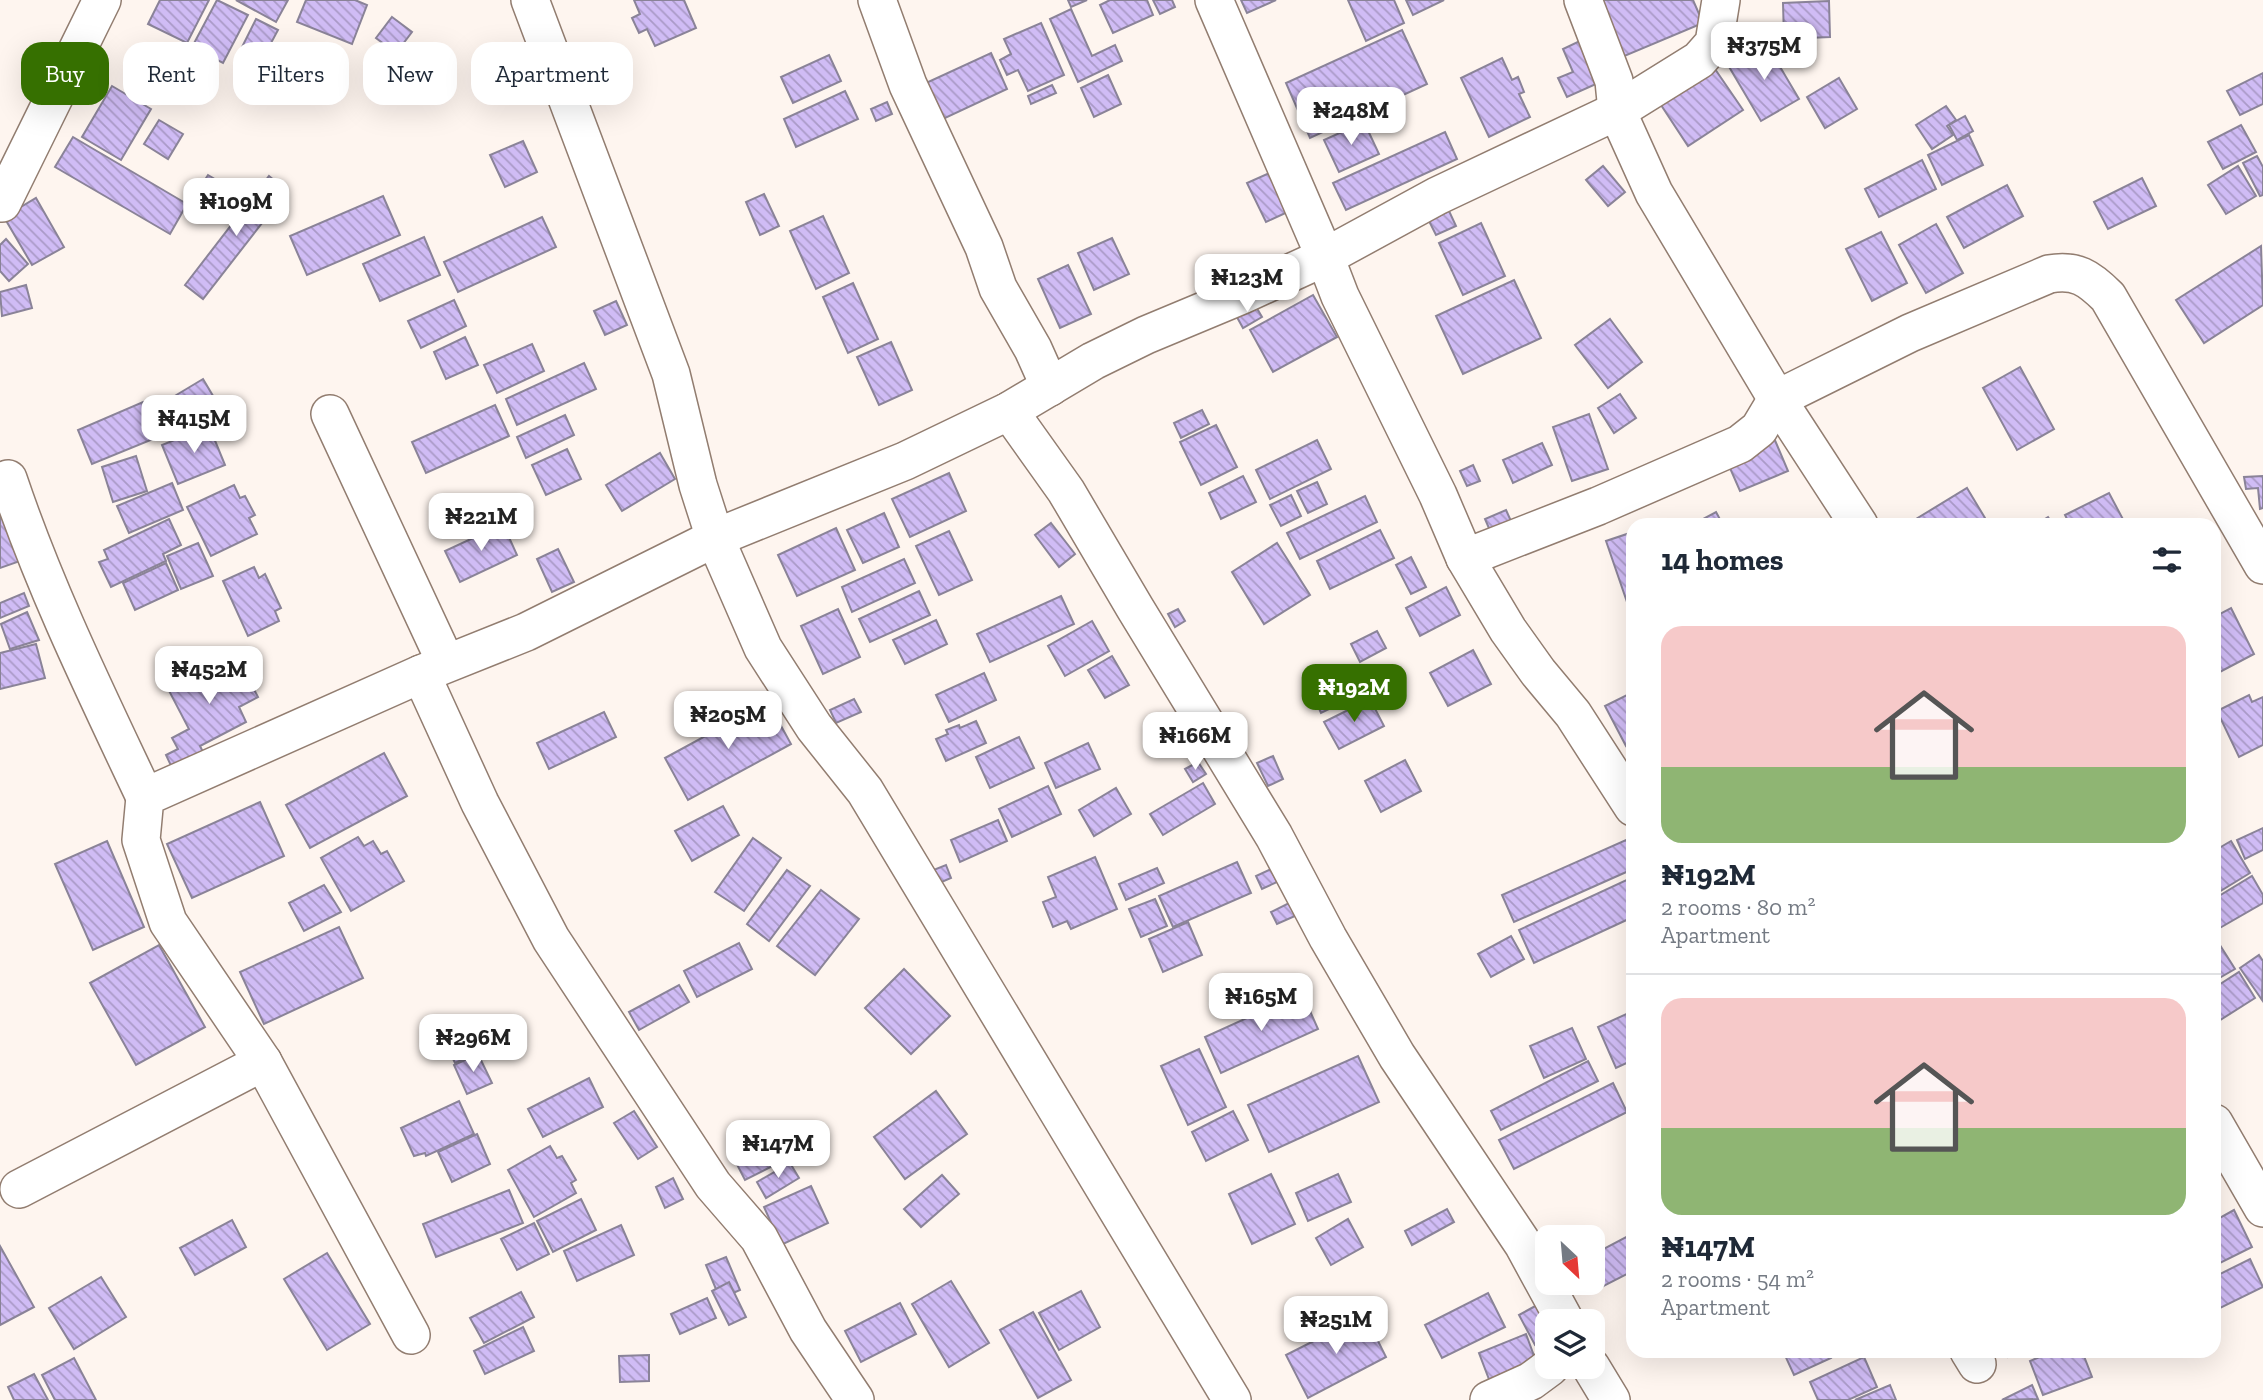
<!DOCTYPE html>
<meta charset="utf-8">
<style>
body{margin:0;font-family:"Zilla Slab",serif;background:#f6f6f7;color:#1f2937;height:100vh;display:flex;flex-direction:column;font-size:26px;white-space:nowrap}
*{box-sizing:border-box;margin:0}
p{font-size:23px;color:#747a83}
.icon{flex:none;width:38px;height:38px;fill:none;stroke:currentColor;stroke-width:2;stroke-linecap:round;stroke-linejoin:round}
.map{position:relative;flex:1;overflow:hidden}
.details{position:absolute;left:1626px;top:518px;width:595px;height:840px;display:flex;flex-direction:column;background:#fff;border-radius:21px;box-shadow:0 7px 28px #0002}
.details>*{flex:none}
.banner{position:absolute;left:21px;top:42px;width:665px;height:63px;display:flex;gap:14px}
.needle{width:46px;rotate:154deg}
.controls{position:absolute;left:1535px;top:1225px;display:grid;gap:14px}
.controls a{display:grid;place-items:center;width:70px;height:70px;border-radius:14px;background:#fff;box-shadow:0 7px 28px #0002;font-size:35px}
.price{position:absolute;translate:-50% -60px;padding:0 16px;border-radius:14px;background:#fff;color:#222;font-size:23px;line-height:46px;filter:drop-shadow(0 2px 4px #0008)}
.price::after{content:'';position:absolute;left:50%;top:42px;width:21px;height:16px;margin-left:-10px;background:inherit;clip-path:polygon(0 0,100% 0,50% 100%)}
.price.selected{background:#367000;color:#fff}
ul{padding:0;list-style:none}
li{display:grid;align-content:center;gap:14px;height:371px;padding:0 35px}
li+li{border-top:2px solid #e0e1e3}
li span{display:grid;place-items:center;height:217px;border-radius:21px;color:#555}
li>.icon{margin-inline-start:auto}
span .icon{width:126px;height:126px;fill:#fffc;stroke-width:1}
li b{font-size:30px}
h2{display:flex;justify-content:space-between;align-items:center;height:84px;padding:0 35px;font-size:30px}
.tag{padding:0 24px;border-radius:21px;background:#fff;box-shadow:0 7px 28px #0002;font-size:24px;line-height:63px}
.tag.selected{background:#367000;color:#fff}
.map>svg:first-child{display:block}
.building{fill:url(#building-back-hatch);stroke:#8a8398;stroke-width:2}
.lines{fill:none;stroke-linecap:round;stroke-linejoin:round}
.minor-casing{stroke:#927d70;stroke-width:40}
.minor{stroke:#fff;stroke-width:37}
</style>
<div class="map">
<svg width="2263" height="1400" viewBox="0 0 2263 1400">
<defs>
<pattern id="building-back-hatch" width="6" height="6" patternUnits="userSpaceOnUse" patternTransform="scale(1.75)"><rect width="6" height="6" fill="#d0bcf5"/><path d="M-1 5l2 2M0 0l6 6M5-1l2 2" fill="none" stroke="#aa9ac7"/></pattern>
</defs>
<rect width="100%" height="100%" fill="#fef5ef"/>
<g class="building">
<polygon points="160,0 209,0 187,43 148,24"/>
<polygon points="217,0 248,15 223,63 192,47"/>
<polygon points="236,0 288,0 276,22"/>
<polygon points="306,0 355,0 367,5 352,44 297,22"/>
<polygon points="634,0 684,0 696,28 655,46 647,29 639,33 632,18 640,14"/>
<polygon points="1068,0 1087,0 1071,7"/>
<polygon points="1110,0 1147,0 1153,15 1113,33 1100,5"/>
<polygon points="1153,0 1172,0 1175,7 1160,14"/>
<polygon points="1241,0 1276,0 1247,13"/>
<polygon points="1348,0 1394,0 1404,23 1366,41"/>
<polygon points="1406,0 1444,0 1413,15"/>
<polygon points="1598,0 1693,0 1703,23 1622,57"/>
<polygon points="1829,1 1830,37 1784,39 1783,3"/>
<polygon points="1071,9 1092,56 1115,45 1122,61 1078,82 1050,19"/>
<polygon points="392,17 412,32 396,53 376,38"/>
<polygon points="256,19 278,30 263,58 242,47"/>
<polygon points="1041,23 1064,75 1028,91 1018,70 1007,75 1000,60 1011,54 1004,39"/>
<polygon points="1402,30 1427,84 1310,138 1286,83"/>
<polygon points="1586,38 1605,80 1567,97 1558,78 1573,72 1563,49"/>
<polygon points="1766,43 1799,99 1761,121 1728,65"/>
<polygon points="991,53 1007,89 943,119 926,83"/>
<polygon points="829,55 841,81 793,103 781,77"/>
<polygon points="1502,58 1512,80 1518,77 1524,92 1519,94 1530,117 1489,137 1461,78"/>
<polygon points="1715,69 1743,110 1688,146 1661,105"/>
<polygon points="2263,73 2263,104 2240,115 2227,91"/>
<polygon points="1108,75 1121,104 1094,117 1081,88"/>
<polygon points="1839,78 1857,109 1825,128 1807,97"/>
<polygon points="1052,85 1056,93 1031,104 1028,96"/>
<polygon points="112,86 151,109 121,160 82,137"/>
<polygon points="845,91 858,119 796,147 784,119"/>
<polygon points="887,102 892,114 876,121 871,109"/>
<polygon points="1946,106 1956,120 1947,126 1953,135 1932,149 1916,125"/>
<polygon points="1965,116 1973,131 1957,140 1949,125"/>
<polygon points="159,120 183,134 168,159 144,144"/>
<polygon points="1364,122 1379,154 1339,172 1324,140"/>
<polygon points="2241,125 2256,152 2223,169 2208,142"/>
<polygon points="1445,132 1457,159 1346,210 1333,183"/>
<polygon points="1969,135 1983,165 1942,185 1928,155"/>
<polygon points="73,137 187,204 170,234 55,167"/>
<polygon points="523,141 537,172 505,187 490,155"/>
<polygon points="2257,156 2263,167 2263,195 2260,196 2243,163"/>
<polygon points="1922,160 1936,189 1879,217 1865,189"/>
<polygon points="1603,166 1625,192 1608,206 1586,180"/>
<polygon points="2238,166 2256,196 2226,214 2208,185"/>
<polygon points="1274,171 1292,210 1266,222 1247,183"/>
<polygon points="208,175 230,188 210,221 187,208"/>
<polygon points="269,176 287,191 203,299 185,285"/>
<polygon points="2142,178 2156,206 2108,229 2094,202"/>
<polygon points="2007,185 2023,216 1964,248 1947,217"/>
<polygon points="764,194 779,226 760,235 746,202"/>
<polygon points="383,196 400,235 307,275 290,236"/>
<polygon points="36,198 64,247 32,265 4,217"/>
<polygon points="1449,211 1456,226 1436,235 1429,221"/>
<polygon points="823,216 849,273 816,289 790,231"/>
<polygon points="542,217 556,247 458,292 444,262"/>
<polygon points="1481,223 1505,276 1463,295 1439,243"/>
<polygon points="1936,224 1963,273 1926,293 1899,245"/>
<polygon points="1881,232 1907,283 1872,301 1846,249"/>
<polygon points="424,237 440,275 380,301 363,264"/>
<polygon points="1112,238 1129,274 1094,290 1078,253"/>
<polygon points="6,239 28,264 9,281 0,271 0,245"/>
<polygon points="2261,246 2263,305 2204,343 2176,300"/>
<polygon points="1068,265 1091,314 1060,328 1038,279"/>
<polygon points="1514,280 1541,338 1463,374 1436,316"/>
<polygon points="853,283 878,339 848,353 823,297"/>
<polygon points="26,285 32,308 2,316 0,292"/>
<polygon points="1313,295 1337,337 1273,372 1250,330"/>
<polygon points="454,300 466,326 421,348 408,321"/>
<polygon points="1252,300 1262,317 1243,328 1233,310"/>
<polygon points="616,301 627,325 605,335 594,311"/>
<polygon points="1610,319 1642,362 1608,388 1575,345"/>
<polygon points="465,337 478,365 446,379 434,352"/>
<polygon points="891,342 912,390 879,405 857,357"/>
<polygon points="532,344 544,371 497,393 484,365"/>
<polygon points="584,363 596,389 517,425 506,399"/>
<polygon points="2020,367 2054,429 2017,450 1983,388"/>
<polygon points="203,379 219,406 173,433 158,406"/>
<polygon points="1620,394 1636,418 1614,433 1598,408"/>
<polygon points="143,402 158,437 92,464 78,430"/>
<polygon points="495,405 509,436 426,473 412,442"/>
<polygon points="1202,410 1209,424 1181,438 1174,423"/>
<polygon points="1589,414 1608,469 1572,481 1553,427"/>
<polygon points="565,415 574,435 526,458 517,437"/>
<polygon points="1216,425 1237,467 1201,485 1180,442"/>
<polygon points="209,426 225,465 178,484 162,445"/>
<polygon points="1774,438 1788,471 1740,491 1726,459"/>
<polygon points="1317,440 1331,469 1270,499 1256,470"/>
<polygon points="1542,443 1552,465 1513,483 1503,460"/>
<polygon points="567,449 581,479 546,495 532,465"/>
<polygon points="660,453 675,479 622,511 606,485"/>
<polygon points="136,456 147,491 113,502 102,467"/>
<polygon points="1473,465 1480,481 1467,486 1460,471"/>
<polygon points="949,473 966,511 910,537 892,499"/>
<polygon points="1243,476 1256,502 1221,519 1209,493"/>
<polygon points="2263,476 2263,508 2260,509 2258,488 2246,489 2244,477"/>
<polygon points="1317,482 1327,504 1308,513 1297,491"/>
<polygon points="172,483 183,510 129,533 117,506"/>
<polygon points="234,485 240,498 245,496 255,515 249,518 257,534 211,556 187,507"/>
<polygon points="1967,488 1985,518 1974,525 1913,525 1911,522"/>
<polygon points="2109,493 2126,525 2070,525 2065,515"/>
<polygon points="1291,495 1301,516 1281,526 1270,505"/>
<polygon points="1365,496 1377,522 1300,559 1287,533"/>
<polygon points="0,508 23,560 0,568"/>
<polygon points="1506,510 1515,530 1494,540 1485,519"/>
<polygon points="1716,512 1723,525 1692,525"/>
<polygon points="884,513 899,547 863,563 847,530"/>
<polygon points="2048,517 2053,525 2035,525"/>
<polygon points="169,519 181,545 163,554 166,561 111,587 99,562 108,559 104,550"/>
<polygon points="1051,523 1075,554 1059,567 1035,535"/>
<polygon points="503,524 517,555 460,582 445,551"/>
<polygon points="836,528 855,570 797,596 778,555"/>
<polygon points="1380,530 1394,558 1330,589 1317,561"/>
<polygon points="949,531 972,580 939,595 916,546"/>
<polygon points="1633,532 1633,600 1627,602 1606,541"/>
<polygon points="198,543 213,576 181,589 167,556"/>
<polygon points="1277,543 1310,595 1264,624 1232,572"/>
<polygon points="558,549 574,582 552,592 537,559"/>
<polygon points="1411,557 1426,587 1411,594 1396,565"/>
<polygon points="904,559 915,583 852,612 842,587"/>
<polygon points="166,563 178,590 135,610 123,583"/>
<polygon points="254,567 259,578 265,574 281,608 275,611 279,621 248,636 223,581"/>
<polygon points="1446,587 1460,615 1420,636 1406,608"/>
<polygon points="919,591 930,615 870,642 859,619"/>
<polygon points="24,593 29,606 0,618 0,603"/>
<polygon points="1061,596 1074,624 990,662 977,634"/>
<polygon points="2231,608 2254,654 2214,675 2214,617"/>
<polygon points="838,609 860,657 823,674 801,626"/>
<polygon points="1178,609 1185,621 1175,627 1168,614"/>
<polygon points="27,612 39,640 10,649 1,624"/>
<polygon points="936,620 947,644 905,664 893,640"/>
<polygon points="1092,621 1109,651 1065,676 1048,646"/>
<polygon points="1377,631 1386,648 1360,662 1351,644"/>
<polygon points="36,644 45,678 0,689 0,653"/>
<polygon points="233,650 258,697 239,707 246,722 200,746 206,758 175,774 166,755 178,749 172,738 189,729 166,685"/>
<polygon points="1473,650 1491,684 1448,706 1430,673"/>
<polygon points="1112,656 1129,685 1105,698 1088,670"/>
<polygon points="1348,668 1360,694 1321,713 1309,686"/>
<polygon points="984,673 996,700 949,722 936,695"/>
<polygon points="1633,692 1633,742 1626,746 1605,706"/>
<polygon points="2249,695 2252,702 2263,697 2263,745 2239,757 2217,711"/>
<polygon points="854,699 861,712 836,723 830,710"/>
<polygon points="1370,699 1384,726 1339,749 1324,722"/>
<polygon points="768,702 791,744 688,800 665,758"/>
<polygon points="604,712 616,737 549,769 537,743"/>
<polygon points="976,721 986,743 946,761 936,739 948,734 946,730 959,725 960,728"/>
<polygon points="1019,737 1034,768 990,788 976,757"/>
<polygon points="1088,743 1100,769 1056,788 1045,763"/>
<polygon points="384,753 407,796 310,848 286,805"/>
<polygon points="1273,756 1283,779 1268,786 1257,763"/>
<polygon points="1405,760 1421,791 1381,812 1365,781"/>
<polygon points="1198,762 1206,774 1193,782 1185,769"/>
<polygon points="1203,783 1215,804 1163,835 1150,814"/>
<polygon points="1048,786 1061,814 1012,837 999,809"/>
<polygon points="1116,788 1131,814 1094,836 1079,810"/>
<polygon points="260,802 284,856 192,898 167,844"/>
<polygon points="723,806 739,835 692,861 675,831"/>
<polygon points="998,820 1007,841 960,862 951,840"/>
<polygon points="2263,828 2263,850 2245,859 2237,840"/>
<polygon points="358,837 364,846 373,841 381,854 387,851 404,881 351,911 321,858"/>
<polygon points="753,838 781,858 744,911 715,892"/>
<polygon points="1626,840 1633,854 1633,869 1514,922 1502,895"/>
<polygon points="107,841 144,927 93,950 55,864"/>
<polygon points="2231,841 2250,873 2214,895 2214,851"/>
<polygon points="1095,857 1117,909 1071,929 1067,921 1053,927 1043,902 1056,897 1048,877"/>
<polygon points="1237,862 1251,893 1173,927 1159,896"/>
<polygon points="946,865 951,878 937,884 931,871"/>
<polygon points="1157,868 1164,883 1126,900 1119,884"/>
<polygon points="1271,869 1277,882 1262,889 1256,876"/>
<polygon points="787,870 810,886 769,941 747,924"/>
<polygon points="2252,876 2263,895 2263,903 2218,929 2214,922 2214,899"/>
<polygon points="1633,877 1633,917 1534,963 1519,930"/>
<polygon points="324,885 341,912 304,931 289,903"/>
<polygon points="821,890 859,919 815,975 777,946"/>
<polygon points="1155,899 1167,926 1141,937 1129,909"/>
<polygon points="1289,903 1295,916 1277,924 1271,912"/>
<polygon points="1188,922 1202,955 1163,972 1149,939"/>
<polygon points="339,927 363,978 264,1024 240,972"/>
<polygon points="1511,936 1524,959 1491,977 1478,954"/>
<polygon points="2218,942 2235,969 2214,981 2214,944"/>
<polygon points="739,943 752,969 697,997 684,971"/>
<polygon points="159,945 205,1027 136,1065 90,983"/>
<polygon points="2259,955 2263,961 2262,1000 2240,968"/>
<polygon points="904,969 950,1016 911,1054 865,1008"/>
<polygon points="2239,972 2255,998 2214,1024 2214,988"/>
<polygon points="679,985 689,1002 639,1030 629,1012"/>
<polygon points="1302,993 1318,1029 1221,1073 1205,1037"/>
<polygon points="1633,1011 1633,1060 1616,1068 1598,1027"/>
<polygon points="468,1022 481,1051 455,1063 441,1034"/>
<polygon points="1572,1028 1586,1059 1544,1078 1530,1046"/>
<polygon points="1199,1049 1226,1107 1188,1125 1161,1066"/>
<polygon points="478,1054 492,1083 467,1094 454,1065"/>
<polygon points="1358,1056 1379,1102 1269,1152 1248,1105"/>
<polygon points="1588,1061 1598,1081 1501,1130 1491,1111"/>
<polygon points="589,1078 603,1107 543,1137 528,1109"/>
<polygon points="1613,1083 1627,1112 1514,1169 1499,1140"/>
<polygon points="936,1091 967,1134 905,1179 874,1137"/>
<polygon points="459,1101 474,1134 426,1156 425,1153 414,1156 401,1128"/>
<polygon points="634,1111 657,1147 638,1159 614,1123"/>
<polygon points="1233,1111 1248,1140 1206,1161 1192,1132"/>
<polygon points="781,1125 796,1154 745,1180 730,1151"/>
<polygon points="477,1134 490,1164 452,1182 438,1152"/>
<polygon points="550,1146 557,1158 562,1156 576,1180 571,1183 576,1193 534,1217 508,1170"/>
<polygon points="790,1163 799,1178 766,1198 757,1182"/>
<polygon points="1271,1174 1295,1224 1252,1244 1229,1194"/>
<polygon points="1338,1174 1351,1202 1308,1221 1296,1193"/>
<polygon points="942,1175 959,1194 921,1227 904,1209"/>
<polygon points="673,1178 683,1199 665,1208 656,1187"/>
<polygon points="811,1186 828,1223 781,1245 764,1207"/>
<polygon points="509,1190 523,1223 436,1257 423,1224"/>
<polygon points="581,1199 596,1230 553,1252 537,1221"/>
<polygon points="1447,1209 1454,1222 1412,1245 1405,1231"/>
<polygon points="2234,1210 2252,1247 2214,1266 2214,1221"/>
<polygon points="1348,1219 1363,1247 1331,1265 1316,1238"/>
<polygon points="232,1220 246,1247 195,1275 180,1248"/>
<polygon points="534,1223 549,1254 517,1270 501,1239"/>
<polygon points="621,1225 634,1255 577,1281 564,1251"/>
<polygon points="1630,1235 1633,1239 1633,1271 1590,1293 1585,1283 1592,1283 1592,1255"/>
<polygon points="0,1246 34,1307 0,1325"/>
<polygon points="327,1253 370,1324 327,1350 284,1279"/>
<polygon points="726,1257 740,1290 720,1299 706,1265"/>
<polygon points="2250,1259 2263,1287 2214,1311 2214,1277"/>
<polygon points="101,1277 126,1317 74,1349 49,1308"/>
<polygon points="951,1281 989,1343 949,1367 912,1304"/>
<polygon points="729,1282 746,1317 729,1325 712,1291"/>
<polygon points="1081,1291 1100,1327 1059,1350 1039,1313"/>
<polygon points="521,1292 534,1317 484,1343 470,1318"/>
<polygon points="1488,1293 1505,1327 1442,1358 1425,1325"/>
<polygon points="707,1298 716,1318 680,1334 671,1314"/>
<polygon points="900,1303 916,1334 861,1362 845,1331"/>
<polygon points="1539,1304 1547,1321 1547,1339 1535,1345 1519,1315"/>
<polygon points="1033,1312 1071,1380 1038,1398 1000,1330"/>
<polygon points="1365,1315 1386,1357 1308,1398 1286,1355"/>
<polygon points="523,1327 534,1351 485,1374 474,1351"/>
<polygon points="1526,1334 1537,1364 1490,1382 1479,1353"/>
<polygon points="1783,1351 1828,1351 1831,1358 1794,1375"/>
<polygon points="2006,1351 2024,1351 2008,1357"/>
<polygon points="2055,1351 2082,1351 2092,1377 2043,1395 2030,1361"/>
<polygon points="649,1355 649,1381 620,1382 619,1356"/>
<polygon points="1864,1357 1877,1387 1848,1400 1818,1400 1810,1382"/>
<polygon points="74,1358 96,1400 55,1400 42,1375"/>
<polygon points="34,1374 48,1400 14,1400 8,1387"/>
<polygon points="1890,1385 1896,1400 1855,1400"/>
<polygon points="2032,1385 2038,1399 2002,1400"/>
</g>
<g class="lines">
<defs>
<g id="minor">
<polyline points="530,0 671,374 698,485 715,538 763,648 814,727 865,791 1232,1400"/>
<polyline points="877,0 908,85 984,247 998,288 1033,349 1050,387"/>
<polyline points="1214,0 1325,257 1340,296 1438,495 1465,558 1508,630 1538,672 1573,714 1633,807"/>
<polyline points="1583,0 1614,81 1617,111 1654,193 1777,399 1859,525"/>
<polyline points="2,203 102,0"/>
<polyline points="1009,411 1066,491 1135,608 1274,836 1328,938 1397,1056 1523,1244 1565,1321"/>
<polyline points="330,414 446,663"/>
<path d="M8,479C45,589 96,693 145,797"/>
<path d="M1465,558L1598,506L1740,444L1759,429L1777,399L1910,333L2049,274C2076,269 2089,278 2108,297L2263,565"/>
<polyline points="421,674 480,803 551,939 713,1185 759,1238 808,1330 855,1400"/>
<polyline points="2214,1123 2263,1208"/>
<polyline points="19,1189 263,1062"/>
<polyline points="411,1335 263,1062 168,922 141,840 145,797 421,674 526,632 715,538 905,461 1009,411 1093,361 1146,335 1242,295 1325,257 1437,196 1617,111 1699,60 1714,43 1721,0"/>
<polyline points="1969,1351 1977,1364"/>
<polyline points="1591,1367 1611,1400"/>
<polyline points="1489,1400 1531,1381 1550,1367"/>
</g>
</defs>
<use href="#minor" class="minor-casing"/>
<use href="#minor" class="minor"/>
</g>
</svg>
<div class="controls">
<a><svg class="needle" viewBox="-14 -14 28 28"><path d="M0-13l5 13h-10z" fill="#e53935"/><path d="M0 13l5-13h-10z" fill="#747a83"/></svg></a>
<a><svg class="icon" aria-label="layers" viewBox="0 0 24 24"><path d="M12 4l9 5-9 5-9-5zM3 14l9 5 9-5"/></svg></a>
</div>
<b class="price" style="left:1764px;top:82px">₦375M</b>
<b class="price" style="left:1351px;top:147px">₦248M</b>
<b class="price" style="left:236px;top:238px">₦109M</b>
<b class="price" style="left:1247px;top:314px">₦123M</b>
<b class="price" style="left:194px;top:455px">₦415M</b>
<b class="price" style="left:481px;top:553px">₦221M</b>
<b class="price" style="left:209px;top:706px">₦452M</b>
<b class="price selected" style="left:1354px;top:724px">₦192M</b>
<b class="price" style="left:728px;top:751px">₦205M</b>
<b class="price" style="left:1195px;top:772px">₦166M</b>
<b class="price" style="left:1261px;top:1033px">₦165M</b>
<b class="price" style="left:473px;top:1074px">₦296M</b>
<b class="price" style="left:778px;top:1180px">₦147M</b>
<b class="price" style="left:1336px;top:1356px">₦251M</b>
<div class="banner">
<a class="tag selected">Buy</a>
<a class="tag">Rent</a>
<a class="tag">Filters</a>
<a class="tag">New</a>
<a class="tag">Apartment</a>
</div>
<section class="details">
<h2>14 homes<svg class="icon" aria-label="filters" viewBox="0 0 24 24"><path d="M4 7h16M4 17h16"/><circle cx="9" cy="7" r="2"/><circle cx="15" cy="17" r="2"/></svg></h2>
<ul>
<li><span style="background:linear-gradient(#f6c9c9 65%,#8fb573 0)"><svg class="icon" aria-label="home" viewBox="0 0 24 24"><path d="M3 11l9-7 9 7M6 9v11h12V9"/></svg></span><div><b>₦192M</b><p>2 rooms · 80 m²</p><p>Apartment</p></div></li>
<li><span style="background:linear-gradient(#f6c9c9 60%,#8fb573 0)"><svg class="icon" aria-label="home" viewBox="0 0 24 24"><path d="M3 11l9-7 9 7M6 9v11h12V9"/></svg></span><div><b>₦147M</b><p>2 rooms · 54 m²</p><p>Apartment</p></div></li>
</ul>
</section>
</div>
